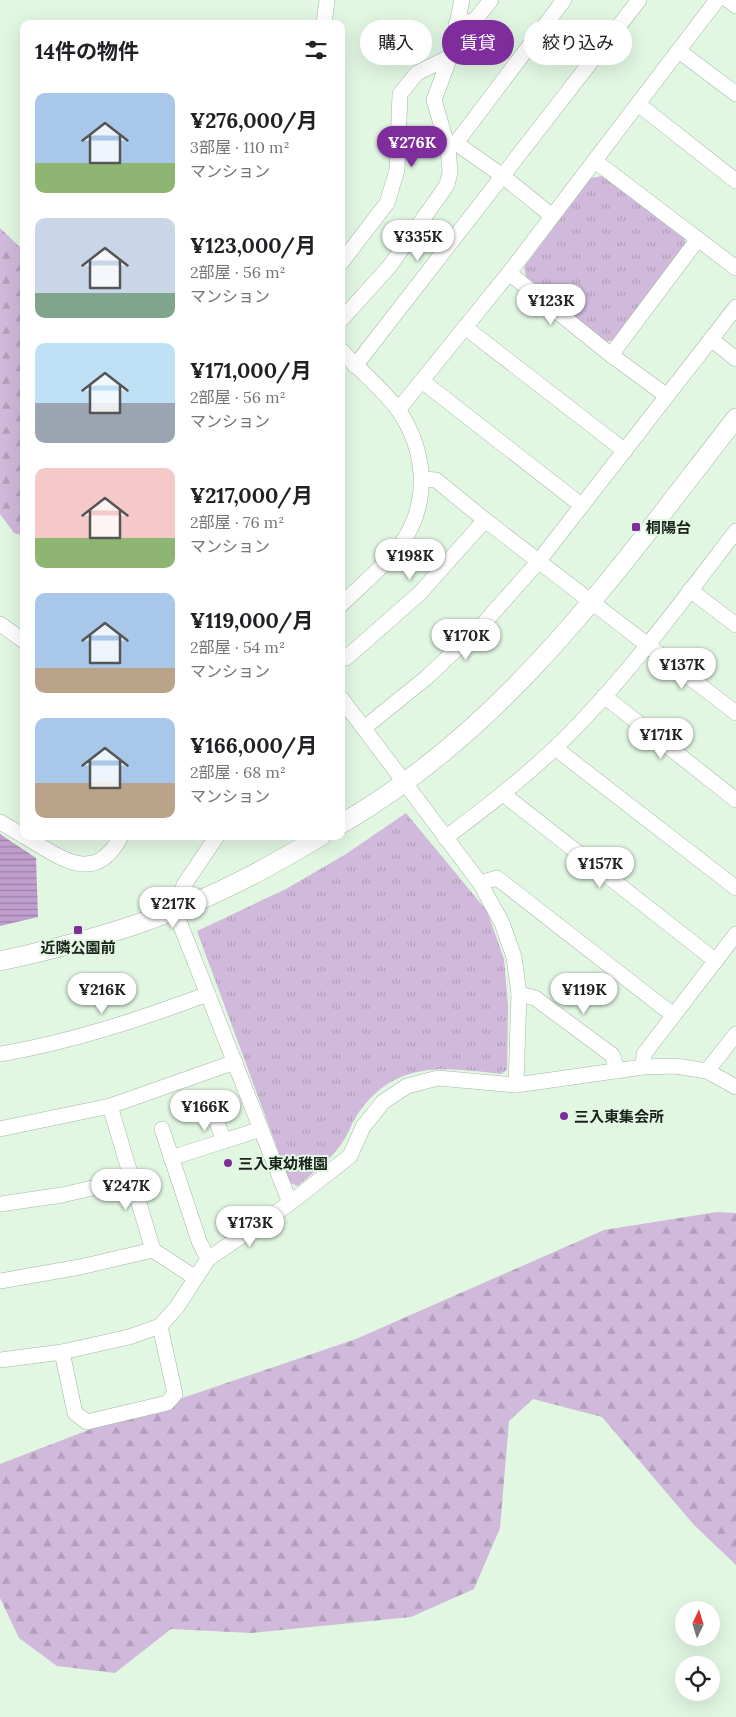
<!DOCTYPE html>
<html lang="ja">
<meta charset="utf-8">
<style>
body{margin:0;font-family:Lora,"Noto Sans JP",serif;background:#f6f6f6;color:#202124;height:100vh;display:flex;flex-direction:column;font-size:19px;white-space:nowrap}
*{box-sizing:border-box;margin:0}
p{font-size:16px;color:#757577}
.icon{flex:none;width:28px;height:28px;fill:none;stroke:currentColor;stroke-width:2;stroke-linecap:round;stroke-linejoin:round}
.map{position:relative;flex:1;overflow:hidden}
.details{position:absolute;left:20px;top:20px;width:325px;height:820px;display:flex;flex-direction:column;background:#fff;border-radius:10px;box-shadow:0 5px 20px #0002}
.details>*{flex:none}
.guide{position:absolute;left:360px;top:20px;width:300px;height:45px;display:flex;gap:10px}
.needle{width:32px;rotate:4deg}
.buttons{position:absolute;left:675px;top:1601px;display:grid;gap:10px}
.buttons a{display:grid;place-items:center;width:45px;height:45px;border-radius:50%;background:#fff;box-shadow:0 5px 20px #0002;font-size:25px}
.price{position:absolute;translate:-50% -42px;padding:0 11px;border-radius:18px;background:#fff;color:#222;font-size:16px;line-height:32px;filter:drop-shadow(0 1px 2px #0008)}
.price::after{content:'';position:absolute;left:50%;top:30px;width:15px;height:11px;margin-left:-8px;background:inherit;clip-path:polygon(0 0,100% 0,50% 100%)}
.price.current{background:#7f2d9d;color:#fff}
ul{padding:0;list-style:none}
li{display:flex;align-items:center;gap:15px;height:125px;padding:0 15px}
li span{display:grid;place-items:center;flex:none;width:140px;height:100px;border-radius:10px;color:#555}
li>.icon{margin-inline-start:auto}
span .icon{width:60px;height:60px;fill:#fffc;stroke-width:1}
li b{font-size:21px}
h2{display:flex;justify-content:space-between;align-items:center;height:60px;padding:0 15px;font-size:21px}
.pill{padding:0 18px;border-radius:22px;background:#fff;box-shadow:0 5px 20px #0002;font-size:18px;line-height:45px}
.pill.current{background:#7f2d9d;color:#fff}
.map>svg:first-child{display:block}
.forest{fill:url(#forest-firs)}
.park{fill:url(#park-tufts)}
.water{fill:url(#water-rules)}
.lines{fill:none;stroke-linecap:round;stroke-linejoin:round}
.minor-casing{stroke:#a2b7a4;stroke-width:16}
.tertiary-casing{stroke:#a2b7a4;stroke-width:20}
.minor{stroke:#fff;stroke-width:15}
.tertiary{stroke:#fff;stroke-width:19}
.poi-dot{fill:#7f2d9d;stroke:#e1f7e2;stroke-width:2}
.labels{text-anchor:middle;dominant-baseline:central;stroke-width:4;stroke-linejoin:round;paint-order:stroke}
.poi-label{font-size:15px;font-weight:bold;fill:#1a221b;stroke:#e1f7e2;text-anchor:start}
</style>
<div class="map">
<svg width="736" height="1717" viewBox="0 0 736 1717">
<defs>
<pattern id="forest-firs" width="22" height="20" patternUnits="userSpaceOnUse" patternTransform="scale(1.25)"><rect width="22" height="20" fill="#d0b9da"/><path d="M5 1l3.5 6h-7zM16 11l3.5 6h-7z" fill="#b29fba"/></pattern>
<pattern id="park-tufts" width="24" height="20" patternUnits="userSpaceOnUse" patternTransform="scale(1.25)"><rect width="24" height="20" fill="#d0b9da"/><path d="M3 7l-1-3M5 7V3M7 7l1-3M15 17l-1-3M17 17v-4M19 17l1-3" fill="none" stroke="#b29fba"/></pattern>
<pattern id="water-rules" width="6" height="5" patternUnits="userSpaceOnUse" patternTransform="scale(1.25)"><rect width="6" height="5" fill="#c09fce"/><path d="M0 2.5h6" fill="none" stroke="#9b81a6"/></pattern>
</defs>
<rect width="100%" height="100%" fill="#e1f7e2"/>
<g class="forest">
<polygon points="0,228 24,251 24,536 14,533 0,514"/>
<polygon points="717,1212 736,1213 736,1565 694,1525 602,1417 533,1399 509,1421 500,1528 474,1589 411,1617 252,1633 171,1629 115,1673 57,1666 19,1638 0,1598 0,1464 91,1429 356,1339 604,1230"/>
</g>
<g class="park">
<polygon points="602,176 684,237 687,247 614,340 605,342 526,277 524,267 591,178"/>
<path d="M406,813L487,911L504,959L508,1006L507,1070L501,1074C444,1067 396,1060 359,1112C351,1123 348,1136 340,1146C329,1161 312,1173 298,1186L290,1183L197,931L286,889L346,854Z"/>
</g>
<polygon class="water" points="0,834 36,858 38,917 0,926"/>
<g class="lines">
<defs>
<g id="minor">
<polyline points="728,0 736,6"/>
<polyline points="324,24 327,0"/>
<polyline points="456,24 475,20 491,0"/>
<polyline points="679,51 736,94"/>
<polyline points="638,104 736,181"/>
<polyline points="456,143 504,177 552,216"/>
<polyline points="448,148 456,143 564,0"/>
<polyline points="595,161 736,268"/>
<polyline points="341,263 387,203 397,170 400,94 417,73 450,57"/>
<polyline points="509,273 611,355 667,396"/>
<polyline points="341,320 389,267 447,185 450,172 448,148 434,100 450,57 462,0"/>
<polyline points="466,328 625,451"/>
<polyline points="711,339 736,359"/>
<path d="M341,350C359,370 384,390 399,411C426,451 430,502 402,543C388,563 359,587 341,605"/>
<polyline points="611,355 698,239"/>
<polyline points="355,366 639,0"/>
<polyline points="422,381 581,505"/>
<polyline points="398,410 509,273 717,0"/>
<polyline points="422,479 436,480 485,520 736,713"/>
<polyline points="690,590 736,625"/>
<polyline points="0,624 24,641"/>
<polyline points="341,659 346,658 420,593 485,520"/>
<polyline points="604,696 736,800"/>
<polyline points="341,698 480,883 502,923 514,957 519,994 516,1085"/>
<polyline points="364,728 426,678 485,622 538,562 736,307"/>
<polyline points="555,748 736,888"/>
<polyline points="503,794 716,961"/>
<polyline points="0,822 24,836"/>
<path d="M24,836C60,857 95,887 121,836"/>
<polyline points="217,836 184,885 175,911 290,1203"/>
<path d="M445,838C483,810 520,781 554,749C620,686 680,604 736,531"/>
<polyline points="480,883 497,878 673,1015"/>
<polyline points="519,994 535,998 612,1055 618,1071"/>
<path d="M0,1054C72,1042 140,1019 208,994"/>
<polyline points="643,1067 644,1054 736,934"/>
<polyline points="707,1071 736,1034"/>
<polyline points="110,1106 153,1250 194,1277"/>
<polyline points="213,1112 224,1141"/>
<polyline points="0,1129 110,1106 235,1062"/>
<polyline points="162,1129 199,1241 208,1259"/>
<polyline points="171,1158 261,1129"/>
<polyline points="0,1204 62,1195 132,1179"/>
<polyline points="0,1281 80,1267 153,1250"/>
<polyline points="62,1352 75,1413 87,1422 167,1403 175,1394 160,1326"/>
<polyline points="0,1360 62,1352 129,1337 160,1326 177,1307 208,1259 290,1203 350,1156 363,1127 383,1102 407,1086 438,1078 516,1085 643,1067 676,1066 707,1071 736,1087"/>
</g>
<g id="tertiary">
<path d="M341,824C510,726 618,569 736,418"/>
<path d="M0,961C59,948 119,933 175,910C226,891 274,864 321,836"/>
</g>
</defs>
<use href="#minor" class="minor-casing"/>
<use href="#tertiary" class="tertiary-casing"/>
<use href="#minor" class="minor"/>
<use href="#tertiary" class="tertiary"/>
</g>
<g class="poi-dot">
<rect x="631" y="522" width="10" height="10" rx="2.5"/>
<rect x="73" y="925" width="10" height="10" rx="2.5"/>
<circle cx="564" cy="1116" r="5"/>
<circle cx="228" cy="1163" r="5"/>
</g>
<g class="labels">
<g class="poi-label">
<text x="646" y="527">桐陽台</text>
<text x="78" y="947" text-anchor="middle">近隣公園前</text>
<text x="574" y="1116">三入東集会所</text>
<text x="238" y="1163">三入東幼稚園</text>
</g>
</g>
</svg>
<div class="buttons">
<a><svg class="needle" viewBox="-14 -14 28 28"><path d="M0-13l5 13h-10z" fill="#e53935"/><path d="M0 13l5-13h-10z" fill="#757577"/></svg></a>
<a><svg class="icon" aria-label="locate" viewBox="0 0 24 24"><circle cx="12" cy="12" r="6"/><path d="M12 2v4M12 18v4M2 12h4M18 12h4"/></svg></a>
</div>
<b class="price current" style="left:412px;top:168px">¥276K</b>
<b class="price" style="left:418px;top:262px">¥335K</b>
<b class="price" style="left:551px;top:326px">¥123K</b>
<b class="price" style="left:410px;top:581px">¥198K</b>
<b class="price" style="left:466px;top:661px">¥170K</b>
<b class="price" style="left:682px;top:690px">¥137K</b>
<b class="price" style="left:661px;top:760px">¥171K</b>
<b class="price" style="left:600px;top:889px">¥157K</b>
<b class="price" style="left:173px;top:929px">¥217K</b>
<b class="price" style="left:102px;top:1015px">¥216K</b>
<b class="price" style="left:584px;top:1015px">¥119K</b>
<b class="price" style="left:205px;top:1132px">¥166K</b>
<b class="price" style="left:126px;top:1211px">¥247K</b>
<b class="price" style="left:250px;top:1248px">¥173K</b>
<div class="guide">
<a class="pill">購入</a>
<a class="pill current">賃貸</a>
<a class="pill">絞り込み</a>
</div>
<section class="details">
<h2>14件の物件<svg class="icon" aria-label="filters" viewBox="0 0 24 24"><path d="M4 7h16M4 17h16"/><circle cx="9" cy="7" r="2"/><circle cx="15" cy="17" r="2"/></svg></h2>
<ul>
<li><span style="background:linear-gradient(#a9c7e8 70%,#8fb573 0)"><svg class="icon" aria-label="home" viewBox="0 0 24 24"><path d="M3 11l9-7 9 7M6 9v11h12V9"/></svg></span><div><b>¥276,000/月</b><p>3部屋 · 110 m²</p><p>マンション</p></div></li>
<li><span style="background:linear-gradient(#c9d6e8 75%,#7fa58c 0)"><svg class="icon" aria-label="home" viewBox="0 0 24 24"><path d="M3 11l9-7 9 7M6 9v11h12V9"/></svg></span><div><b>¥123,000/月</b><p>2部屋 · 56 m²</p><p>マンション</p></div></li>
<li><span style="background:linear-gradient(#bfe0f5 60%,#9aa5b1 0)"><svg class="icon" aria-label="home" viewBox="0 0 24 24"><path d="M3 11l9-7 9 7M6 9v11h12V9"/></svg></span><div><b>¥171,000/月</b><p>2部屋 · 56 m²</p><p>マンション</p></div></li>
<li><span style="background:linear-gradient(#f6c9c9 70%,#8fb573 0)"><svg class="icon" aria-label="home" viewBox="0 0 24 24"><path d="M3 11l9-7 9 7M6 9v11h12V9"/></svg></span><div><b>¥217,000/月</b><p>2部屋 · 76 m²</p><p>マンション</p></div></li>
<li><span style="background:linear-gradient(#a9c7e8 75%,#b9a48a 0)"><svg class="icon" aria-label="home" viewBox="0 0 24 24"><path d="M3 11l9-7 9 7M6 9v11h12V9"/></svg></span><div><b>¥119,000/月</b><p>2部屋 · 54 m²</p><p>マンション</p></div></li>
<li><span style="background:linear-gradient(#a9c7e8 65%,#b9a48a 0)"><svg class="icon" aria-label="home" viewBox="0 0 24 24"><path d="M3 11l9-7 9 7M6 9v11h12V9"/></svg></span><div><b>¥166,000/月</b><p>2部屋 · 68 m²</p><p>マンション</p></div></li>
</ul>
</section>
</div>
